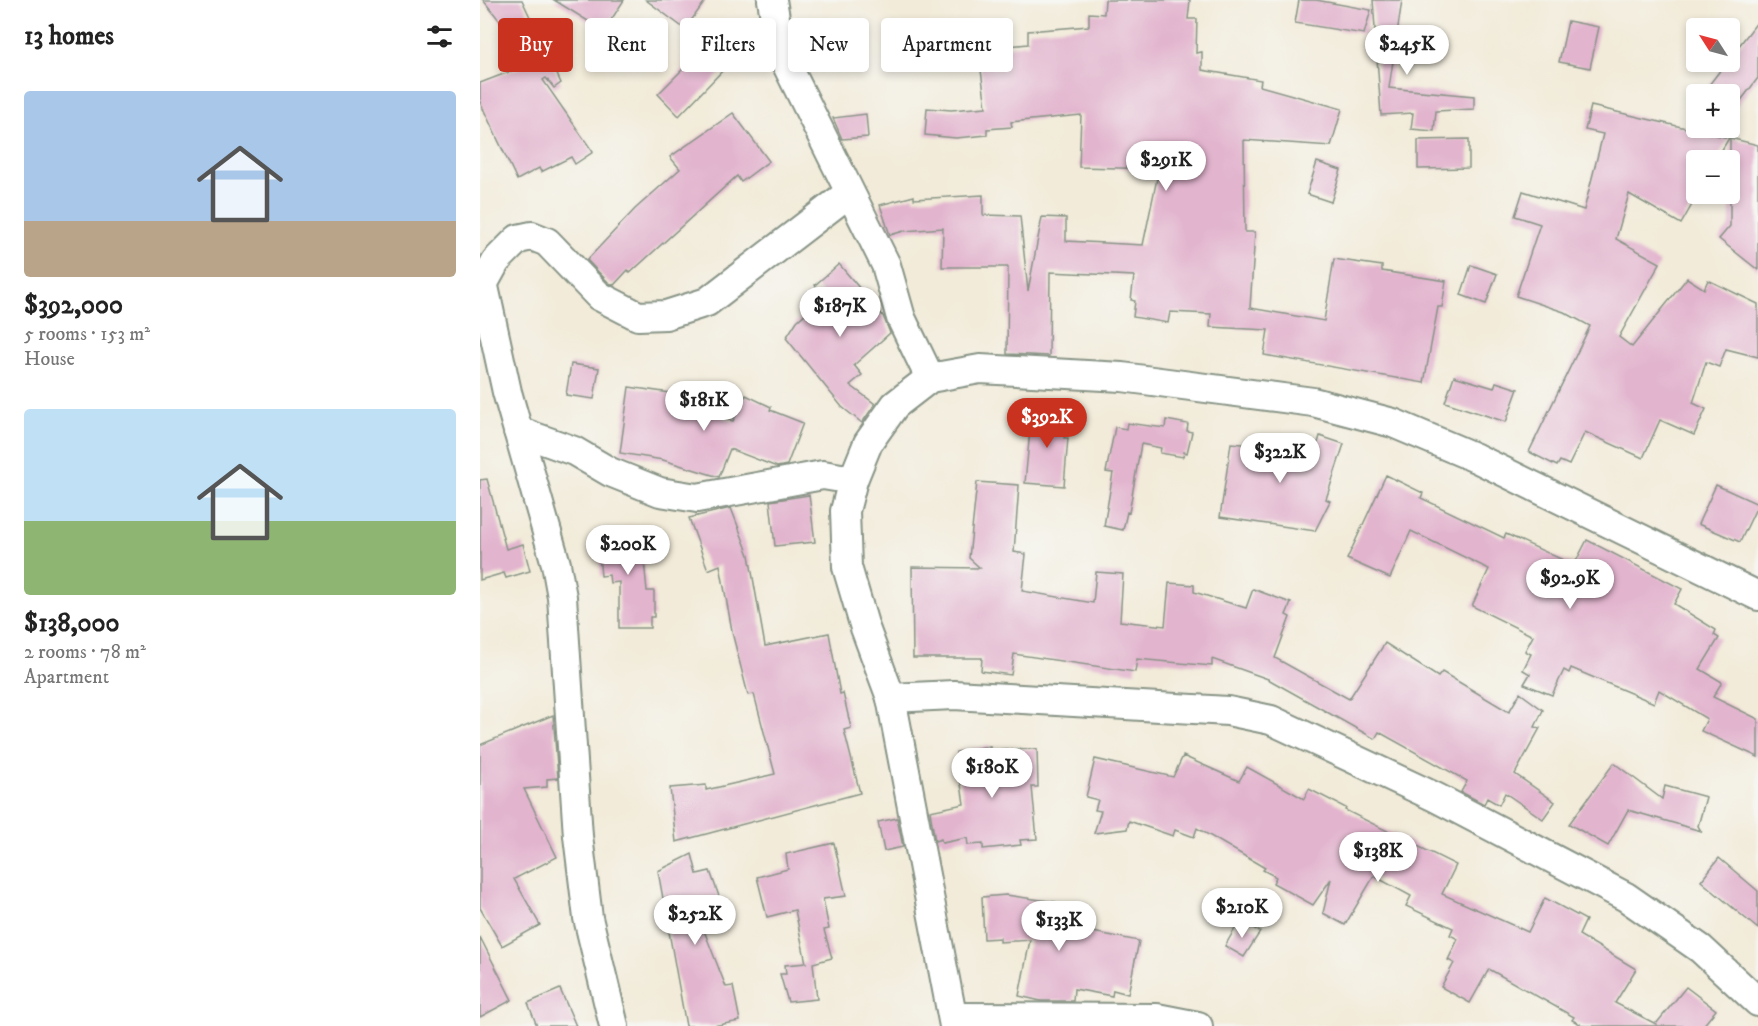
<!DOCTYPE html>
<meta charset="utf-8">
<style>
body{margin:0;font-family:"IM FELL DW Pica",serif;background:#f2f2f2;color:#222;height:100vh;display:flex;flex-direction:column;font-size:22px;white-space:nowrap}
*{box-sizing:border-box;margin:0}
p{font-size:20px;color:#767676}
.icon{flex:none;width:33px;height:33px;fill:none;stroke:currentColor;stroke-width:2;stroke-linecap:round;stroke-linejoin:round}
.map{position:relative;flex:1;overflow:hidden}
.sheet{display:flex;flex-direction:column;background:#fff;width:480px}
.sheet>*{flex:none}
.guide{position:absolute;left:18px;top:18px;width:570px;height:54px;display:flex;gap:12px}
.needle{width:39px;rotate:306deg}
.buttons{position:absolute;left:1206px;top:18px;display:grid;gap:12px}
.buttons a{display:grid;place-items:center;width:54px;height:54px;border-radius:6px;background:#fff;box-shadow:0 3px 9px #0003;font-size:30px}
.price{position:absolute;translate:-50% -51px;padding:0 14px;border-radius:21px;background:#fff;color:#222;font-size:20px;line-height:39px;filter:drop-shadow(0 2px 3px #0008)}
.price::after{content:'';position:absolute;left:50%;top:36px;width:18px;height:14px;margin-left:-9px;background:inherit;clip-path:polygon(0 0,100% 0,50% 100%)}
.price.current{background:#c8321e;color:#fff}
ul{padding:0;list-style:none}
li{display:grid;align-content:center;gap:12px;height:318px;padding:0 24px}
li span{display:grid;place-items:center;height:186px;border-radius:6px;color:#555}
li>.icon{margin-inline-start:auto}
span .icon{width:108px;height:108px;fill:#fffc;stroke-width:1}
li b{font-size:26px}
h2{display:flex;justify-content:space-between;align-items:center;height:72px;padding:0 24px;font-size:26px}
.pill{padding:0 21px;border-radius:6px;background:#fff;box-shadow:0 3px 9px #0003;font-size:21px;line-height:54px}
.pill.current{background:#c8321e;color:#fff}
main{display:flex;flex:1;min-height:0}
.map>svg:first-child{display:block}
.building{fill:#e2b4ce}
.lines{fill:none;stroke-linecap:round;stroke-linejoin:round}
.minor-casing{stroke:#889486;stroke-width:32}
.minor{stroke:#fff;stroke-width:28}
</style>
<main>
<section class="sheet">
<h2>13 homes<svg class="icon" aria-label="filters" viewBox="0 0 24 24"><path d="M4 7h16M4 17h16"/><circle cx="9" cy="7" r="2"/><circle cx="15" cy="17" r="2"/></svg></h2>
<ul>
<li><span style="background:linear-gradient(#a9c7e8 70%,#b9a48a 0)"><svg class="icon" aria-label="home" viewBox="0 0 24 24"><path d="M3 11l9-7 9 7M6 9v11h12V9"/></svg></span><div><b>$392,000</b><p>5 rooms · 153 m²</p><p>House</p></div></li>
<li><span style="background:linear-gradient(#bfe0f5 60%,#8fb573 0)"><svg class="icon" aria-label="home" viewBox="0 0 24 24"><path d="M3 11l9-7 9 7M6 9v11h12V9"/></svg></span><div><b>$138,000</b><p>2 rooms · 78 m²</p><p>Apartment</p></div></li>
</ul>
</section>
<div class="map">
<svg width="1278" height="1026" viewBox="0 0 1278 1026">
<rect width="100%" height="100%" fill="#f6f6f2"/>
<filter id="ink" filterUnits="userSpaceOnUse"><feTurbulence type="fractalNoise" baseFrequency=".0167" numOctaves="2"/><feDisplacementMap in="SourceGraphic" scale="12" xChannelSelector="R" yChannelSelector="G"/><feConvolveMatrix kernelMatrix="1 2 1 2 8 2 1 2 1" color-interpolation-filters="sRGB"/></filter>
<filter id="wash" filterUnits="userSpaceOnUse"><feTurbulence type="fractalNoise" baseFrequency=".008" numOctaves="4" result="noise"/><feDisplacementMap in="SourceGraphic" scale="24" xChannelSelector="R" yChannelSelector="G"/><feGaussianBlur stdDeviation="1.35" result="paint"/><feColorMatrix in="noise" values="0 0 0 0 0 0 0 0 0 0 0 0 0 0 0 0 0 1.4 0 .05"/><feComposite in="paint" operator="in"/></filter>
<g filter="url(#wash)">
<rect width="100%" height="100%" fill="#f2ebd9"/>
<g id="blocks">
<g class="building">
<polygon points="3,0 42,0 81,83 74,88 66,78 63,80 113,152 95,164 91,157 61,172 59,168 37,180 0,102 0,83 42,67 40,63 50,58"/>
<polygon points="74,0 144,0 124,31"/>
<polygon points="166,0 226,0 205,29"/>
<polygon points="625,0 710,0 708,19 717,19 716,53 722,52 722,70 781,80 780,86 862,109 851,146 764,140 765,232 775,232 770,308 844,321 854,259 902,266 902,271 966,281 962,307 958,307 944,383 784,355 788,330 730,327 731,314 690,312 688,323 653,317 655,301 651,300 654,276 570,272 569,356 527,354 528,267 462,267 463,228 424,231 410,235 400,205 434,196 434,199 503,195 503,215 540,216 548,291 562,217 586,218 586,241 663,245 679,169 599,167 601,115 531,122 532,127 507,129 507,135 476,138 445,135 447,108 471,110 506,107 500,63 504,62 502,49 548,44 548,31 609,26 609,13 624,14"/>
<polygon points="819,0 836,0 891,10 884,34 815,23"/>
<polygon points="893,0 922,0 909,88 994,96 994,109 956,111 954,131 931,129 933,113 901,115"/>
<polygon points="1088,21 1119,27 1110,68 1079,62"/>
<polygon points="1278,21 1278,78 1256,107 1250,105 1250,94 1222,94"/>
<polygon points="222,45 246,67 199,116 178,94 205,67 203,64"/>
<polygon points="1111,106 1249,138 1236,160 1216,160 1218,194 1201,224 1149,194 1136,239 1180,263 1139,337 1152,347 1207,278 1224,289 1228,280 1278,304 1278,357 1246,349 1239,367 1226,362 1213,403 1226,409 1214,435 1180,420 1163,458 1105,432 1089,465 1080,461 1077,466 1049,452 1110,326 1084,312 1036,296 1060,224 1035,216 1043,191 1104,210 1123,134 1105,130"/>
<polygon points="253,113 289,161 261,182 257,176 150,273 148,270 134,285 129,283 107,260 155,209 200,169 190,157"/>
<polygon points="386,114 388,137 362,139 353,118"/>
<polygon points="1250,138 1278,145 1278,270 1239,239 1250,226"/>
<polygon points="989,139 989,168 938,169 938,140"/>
<polygon points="837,162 861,170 851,202 827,194"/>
<polygon points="359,264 403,316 410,333 374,365 382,375 370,385 395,404 382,423 362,407 306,338 317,321 345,296 335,285"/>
<polygon points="991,265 1017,274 1006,304 981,295"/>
<polygon points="91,364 119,368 114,399 86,395"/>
<polygon points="974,376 1014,388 1016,382 1038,389 1026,422 965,402"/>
<polygon points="149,387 197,394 196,401 253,421 266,395 291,407 290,410 323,423 307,465 297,467 250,449 239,477 183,460 140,453"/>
<polygon points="552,409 586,412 584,438 588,438 584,486 545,483"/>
<polygon points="686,420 708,424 707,431 712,432 707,453 704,452 703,457 680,453 681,448 661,444 649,513 647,512 643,530 624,526 633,473 626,472 635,427 646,429 647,423 685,428"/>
<polygon points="840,436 864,444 846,499 850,501 835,531 740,517 751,443 836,450"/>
<polygon points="906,475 943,493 941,498 1024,538 1026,534 1094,565 1107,540 1202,589 1194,604 1236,630 1234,635 1239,638 1220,669 1242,682 1233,697 1278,719 1278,757 1221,731 1227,719 1179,690 1174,703 1091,668 1089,673 1084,670 1072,695 1044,684 1050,674 1043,670 1051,654 1045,651 1053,636 992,606 1009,569 931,531 910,578 867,559"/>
<polygon points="7,479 26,549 43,544 50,571 26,578 24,573 0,580 0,480"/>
<polygon points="497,482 539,485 534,552 546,554 542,591 613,603 616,572 643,574 640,621 685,626 689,583 714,585 714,592 766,608 773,589 811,603 806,615 810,617 795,658 869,699 905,643 958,677 962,672 1029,712 1040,693 1063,710 1055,727 1060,728 1035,774 1075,802 1063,819 1025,793 1019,805 1007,798 1004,804 981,792 987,781 899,732 895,739 788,679 732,659 732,666 657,659 655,672 534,654 531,675 501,671 502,658 433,658 432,567 500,568 489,558"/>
<polygon points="1236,485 1278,504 1260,542 1218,524"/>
<polygon points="329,495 335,542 295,546 290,501"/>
<polygon points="251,508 269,555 285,646 349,633 360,694 363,693 371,728 364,730 380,793 196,842 190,788 226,785 226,790 295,774 274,694 268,695 253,636 240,565 228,570 209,518"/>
<polygon points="161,530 167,591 174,591 174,617 170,617 170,628 139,628 139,582 130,583 129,575 121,576 117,534"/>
<polygon points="73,715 78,778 67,779 67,787 44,789 77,857 34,879 60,925 22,946 0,908 0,745"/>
<polygon points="510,746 510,750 557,749 558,787 552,787 557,839 540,840 541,845 503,849 503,844 488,845 487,838 462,843 461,839 455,841 450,811 484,804 476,752"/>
<polygon points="703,756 759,781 767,767 824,799 829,789 866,808 865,810 976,865 962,894 1048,932 1065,898 1106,920 1099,935 1156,969 1135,1003 1176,1024 1206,987 1236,1010 1223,1026 1104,1026 1092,1020 1094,1017 1009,969 990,1003 961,987 974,963 968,960 978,939 970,935 973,928 926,906 931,896 894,876 865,925 843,913 851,879 833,905 793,883 796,877 783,870 785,868 717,828 714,837 695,830 693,836 649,821 647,829 614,833 621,811 615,810 618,800 606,797 615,759 693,777"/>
<polygon points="1134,763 1182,799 1185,786 1226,797 1218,826 1221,831 1148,810 1128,846 1089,824"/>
<polygon points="417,818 423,847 404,851 398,822"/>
<polygon points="354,843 366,896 343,899 349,929 344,930 352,958 333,963 337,999 308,1002 300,974 306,974 305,965 326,963 315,910 287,917 277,877 308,869 306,854"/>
<polygon points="212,854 217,874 230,871 240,899 217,907 216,910 246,987 253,986 260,1021 233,1026 206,1026 178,871"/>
<polygon points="1239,858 1278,891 1278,929 1221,881"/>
<polygon points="526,895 575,902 551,920 659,941 648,994 633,990 632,996 594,989 593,1001 561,1001 539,996 550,940 520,942 520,938 504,939 502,897"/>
<polygon points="760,920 780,932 764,957 745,946"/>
<polygon points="0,937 32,1000 0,1017"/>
<polygon points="80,989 96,1026 57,1026 48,1003"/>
</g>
</g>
</g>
<g filter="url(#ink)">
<use href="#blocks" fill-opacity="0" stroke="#889486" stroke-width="1.5"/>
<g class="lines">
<defs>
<g id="minor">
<polyline points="292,0 301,53 406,265 421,318 450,378"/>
<polyline points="3,282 27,392 76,564 82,597 98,836 108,918 134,1026"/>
<polyline points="0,290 16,261 38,239 52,236 67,242 119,296 158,316 186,315 227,302 369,193"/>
<polyline points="38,431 94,451 130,472 180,492 217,498 343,475 373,480"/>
<polyline points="411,698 474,695 748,711 791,720 955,797 1146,897 1221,949 1278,1002"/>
<polyline points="473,1017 677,1018 718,1026"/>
<polyline points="474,1026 411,698 385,628 367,567 365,511 373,480 388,443 415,405 450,378 500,369 642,377 833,402 913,423 996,458 1278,596"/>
</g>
</defs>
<use href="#minor" class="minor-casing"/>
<use href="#minor" class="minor"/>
</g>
</g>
</svg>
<div class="buttons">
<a><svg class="needle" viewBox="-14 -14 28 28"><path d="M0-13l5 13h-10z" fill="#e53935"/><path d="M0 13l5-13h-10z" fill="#767676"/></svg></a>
<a>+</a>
<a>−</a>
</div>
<b class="price" style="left:927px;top:76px">$245K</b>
<b class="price" style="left:686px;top:192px">$291K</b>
<b class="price" style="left:360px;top:338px">$187K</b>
<b class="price" style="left:224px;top:432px">$181K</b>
<b class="price current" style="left:567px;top:449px">$392K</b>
<b class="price" style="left:800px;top:484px">$322K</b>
<b class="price" style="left:148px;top:576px">$200K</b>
<b class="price" style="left:1090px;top:610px">$92.9K</b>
<b class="price" style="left:512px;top:799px">$180K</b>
<b class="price" style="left:898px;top:883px">$138K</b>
<b class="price" style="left:762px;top:939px">$210K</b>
<b class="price" style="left:215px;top:946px">$252K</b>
<b class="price" style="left:579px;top:952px">$133K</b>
<div class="guide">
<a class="pill current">Buy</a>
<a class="pill">Rent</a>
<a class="pill">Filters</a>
<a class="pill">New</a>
<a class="pill">Apartment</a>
</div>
</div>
</main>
